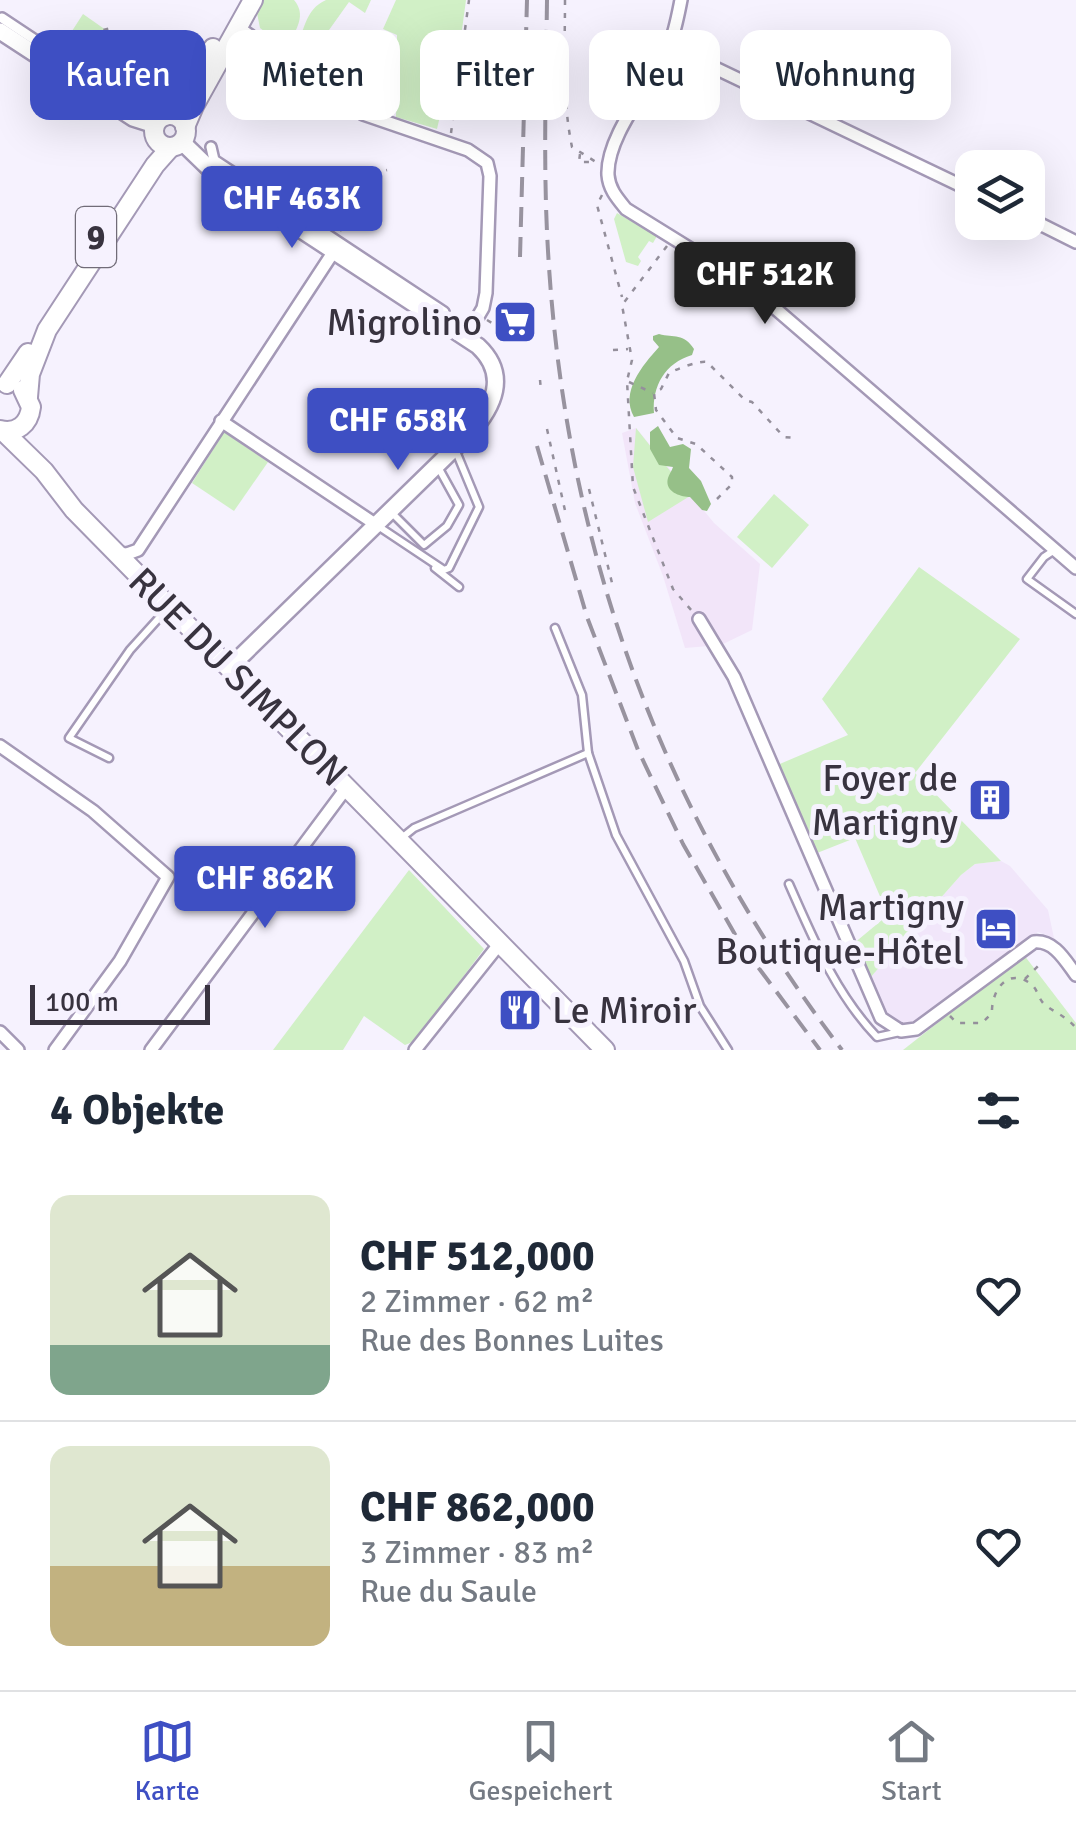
<!DOCTYPE html>
<html lang="de">
<meta charset="utf-8">
<style>
body{margin:0;font-family:Signika,sans-serif;background:#f2f2f3;color:#1f2937;height:100vh;display:flex;flex-direction:column;font-size:38px;white-space:nowrap}
*{box-sizing:border-box;margin:0}
p{font-size:32px;color:#747a83}
.icon{flex:none;width:55px;height:55px;fill:none;stroke:currentColor;stroke-width:2;stroke-linecap:round;stroke-linejoin:round}
.map{position:relative;height:1050px;overflow:hidden}
.side{display:flex;flex-direction:column;background:#fff;flex:1}
.side>*{flex:none}
.top-card{position:absolute;left:30px;top:30px;width:1018px;height:90px;display:flex;gap:20px}
.controls{position:absolute;left:955px;top:150px;display:grid;gap:20px}
.controls a{display:grid;place-items:center;width:90px;height:90px;border-radius:20px;background:#fff;box-shadow:0 10px 40px #0002;font-size:50px}
.scale{position:absolute;left:30px;bottom:25px;width:180px;box-sizing:border-box;padding-left:10px;border:5px solid #38333f;border-top:0;font-size:28px;line-height:35px;white-space:nowrap;color:#38333f;-webkit-text-stroke:8px #f6f2fe;paint-order:stroke}
.price{position:absolute;translate:-50% -85px;padding:0 22px;border-radius:10px;background:#3e4fc3;color:#fff;font-size:32px;line-height:65px;filter:drop-shadow(0 2px 5px #0008)}
.price::after{content:'';position:absolute;left:50%;top:60px;width:30px;height:22px;margin-left:-15px;background:inherit;clip-path:polygon(0 0,100% 0,50% 100%)}
.price.selected{background:#222;color:#fff}
ul{padding:0;list-style:none}
li{display:flex;align-items:center;gap:30px;height:250px;padding:0 50px}
li+li{border-top:2px solid #e0e1e3}
li span{display:grid;place-items:center;flex:none;width:280px;height:200px;border-radius:20px;color:#555}
li>.icon{margin-inline-start:auto}
span .icon{width:120px;height:120px;fill:#fffc;stroke-width:1}
li b{font-size:42px}
h2{display:flex;justify-content:space-between;align-items:center;height:120px;padding:0 50px;font-size:42px}
.pill{padding:0 35px;border-radius:20px;background:#fff;box-shadow:0 10px 40px #0002;font-size:35px;line-height:90px}
.pill.selected{background:#3e4fc3;color:#fff}
.tabs{display:flex;justify-content:space-around;align-items:center;height:140px;border-top:2px solid #e0e1e3;background:#fff;font-size:28px;color:#747a83}
.tabs a{display:grid;justify-items:center;gap:5px}
.tabs .selected{color:#3e4fc3}
.map>svg:first-child{display:block}
.commercial{fill:#f1e6fa}
.industrial{fill:#f2e5f9}
.green{fill:#d1f0c6}
.forest{fill:#96c088}
.lines{fill:none;stroke-linecap:round;stroke-linejoin:round}
.service-casing{stroke:#a499b6;stroke-width:11}
.pedestrian-casing{stroke:#a499b6;stroke-width:14}
.minor-casing{stroke:#a499b6;stroke-width:16}
.tertiary-casing{stroke:#a499b6;stroke-width:20}
.primary-casing{stroke:#a499b6;stroke-width:22}
.path{stroke:#948f9b;stroke-width:2.5;stroke-dasharray:5 8;stroke-linecap:butt}
.service{stroke:#fff;stroke-width:6}
.pedestrian{stroke:#fff;stroke-width:9}
.minor{stroke:#fff;stroke-width:11}
.tertiary{stroke:#fff;stroke-width:15}
.primary{stroke:#fff;stroke-width:18}
.rail{stroke:#98939f;stroke-width:4;stroke-dasharray:20 10;stroke-linecap:butt}
.labels{text-anchor:middle;dominant-baseline:central;stroke-width:10;stroke-linejoin:round;paint-order:stroke}
.shield{fill:#f6f2fe;stroke:#716c78;stroke-width:2.5}
.shield-label{font-size:35px;font-weight:bold;fill:#38333f}
.poi-label{font-size:38px;fill:#38333f;stroke:#f6f2fe;text-anchor:end}
.street-label{font-size:38px;fill:#38333f;stroke:#f6f2fe}
</style>
<div class="map">
<svg width="1076" height="1050" viewBox="0 0 1076 1050">
<rect width="100%" height="100%" fill="#f6f2fe"/>
<polygon class="commercial" points="1001,861 1010,866 1048,910 1054,938 1038,932 1025,940 912,1026 905,1027 886,1016 869,979 961,875 975,864"/>
<polygon class="industrial" points="636,428 714,523 760,564 752,630 721,645 685,648 663,576 635,503 622,433"/>
<g class="green">
<path d="M263,0H294C307,15 296,30 288,45L285,47L260,28L257,13Z"/>
<path d="M326,0H371L365,13L349,2L324,37L326,39L316,59L331,70L327,77L294,50C306,30 304,10 326,0Z"/>
<polygon points="396,0 466,0 451,111 447,116 440,116 437,129 396,117 397,35 383,29"/>
<polygon points="83,14 123,42 103,71 63,45"/>
<polygon points="617,213 657,236 653,243 649,241 638,257 641,261 638,266 626,262 614,219"/>
<polygon points="636,428 690,496 648,522 633,467"/>
<polygon points="224,432 268,462 234,511 192,483"/>
<polygon points="774,494 809,525 772,568 737,537"/>
<polygon points="919,567 1020,639 915,773 1001,861 975,864 961,875 869,979 853,944 888,915 855,838 812,855 775,766 848,735 822,699"/>
<polygon points="409,870 484,949 415,1041 405,1045 364,1016 343,1050 273,1050"/>
<polygon points="1024,955 1076,1023 1076,1050 903,1050"/>
</g>
<g class="forest">
<path d="M659,334C674,338 684,333 694,349L692,355C665,363 652,386 654,413L634,417C620,392 642,366 659,347L653,340V336Z"/>
<path d="M658,426L670,447L683,444L691,449L689,468L701,481L711,504L707,511L702,510L690,497C681,497 664,492 668,478C669,474 672,471 673,467L659,465L650,449V432Z"/>
</g>
<g class="lines">
<defs>
<g id="service">
<polygon points="455,449 479,507 449,568 444,570 378,526"/>
<polyline points="392,513 424,545 447,526 459,505 438,467"/>
<polyline points="1053,551 1044,557 1027,579 1076,614"/>
<polyline points="435,568 459,587"/>
<polyline points="555,628 582,695 588,753 616,835 684,961 700,1006 728,1050"/>
<polyline points="109,758 69,738 130,650 168,608"/>
<polyline points="399,840 414,828 588,753"/>
<path d="M789,884C813,938 835,993 877,1037L900,1032"/>
</g>
<g id="pedestrian">
<polyline points="2,18 139,109"/>
<polyline points="211,147 214,160 444,312"/>
</g>
<g id="minor">
<path d="M681,0C678,15 675,32 669,46C653,83 606,135 608,175C609,189 617,198 626,209L747,284L1076,568"/>
<polyline points="239,28 363,114 468,150 487,163 490,176 486,293 483,308 466,337"/>
<polyline points="669,46 972,191"/>
<polyline points="1028,218 1076,242"/>
<polyline points="221,421 378,526"/>
<polyline points="116,553 127,554 138,550 334,251"/>
<path d="M699,619L734,677L881,1018L901,1031L916,1029L1034,942C1054,940 1065,960 1076,975"/>
<polyline points="0,746 93,811 168,877 120,961 55,1050"/>
<polyline points="0,1032 18,1050"/>
<polyline points="151,1050 347,787"/>
<polyline points="415,1050 501,942"/>
</g>
<g id="tertiary">
<polyline points="0,31 133,118 155,125"/>
<path d="M182,142L213,172L478,346C509,375 494,407 469,434L229,668"/>
</g>
<g id="primary">
<circle cx="170" cy="131" r="16"/>
<polyline points="165,116 183,99 213,48"/>
<polyline points="185,127 194,106 253,0"/>
<polyline points="7,384 28,353"/>
<polyline points="28,397 30,374 47,330 155,165 171,147"/>
<path d="M0,430C17,434 29,424 31,407L23,390"/>
<polyline points="3,431 44,471 74,510 605,1050"/>
</g>
</defs>
<use href="#service" class="service-casing"/>
<use href="#pedestrian" class="pedestrian-casing"/>
<use href="#minor" class="minor-casing"/>
<use href="#tertiary" class="tertiary-casing"/>
<use href="#primary" class="primary-casing"/>
<g class="path">
<path d="M565,0C565,49 562,99 572,147L596,162"/>
<polyline points="95,39 100,31 114,27"/>
<polyline points="66,50 75,36 81,34 96,47 90,63"/>
<polyline points="441,61 460,61"/>
<polyline points="441,98 454,98"/>
<polyline points="451,133 469,0"/>
<polyline points="580,154 579,162 593,162"/>
<polyline points="602,195 597,205 622,297"/>
<polyline points="340,231 378,173 387,170"/>
<polyline points="667,246 622,305 632,360 627,381 633,487 673,589 692,611"/>
<polyline points="487,320 507,332"/>
<polyline points="613,350 628,349"/>
<polyline points="540,380 541,390"/>
<polyline points="629,382 653,393"/>
<polyline points="547,429 566,515"/>
<polyline points="589,489 613,587"/>
<path d="M717,499L732,484V477L696,444L677,438L656,410L654,393L661,389L669,373C677,369 700,360 707,362L745,400L752,402L784,437L796,438"/>
<polyline points="1025,979 1043,961"/>
<path d="M950,1016L957,1023H982L992,1013C991,992 1007,966 1031,984C1038,990 1038,998 1044,1004C1055,1013 1066,1016 1076,1028"/>
</g>
<use href="#service" class="service"/>
<use href="#pedestrian" class="pedestrian"/>
<use href="#minor" class="minor"/>
<use href="#tertiary" class="tertiary"/>
<use href="#primary" class="primary"/>
<g class="rail">
<path d="M547,0C546,83 543,167 548,251C565,549 661,812 842,1050"/>
<polyline points="520,257 527,0"/>
<polyline points="537,446 587,617 638,750 683,844 740,943 820,1050"/>
</g>
</g>
<defs>
<symbol id="supermarket-square" viewBox="-11 -11 22 22"><rect x="-9" y="-9" width="18" height="18" rx="4" fill="#3e4fc3" stroke="#f6f2fe"/><path d="M-6-5.5h2.5l.6 2H6L4.5 2H-2.5L-4.4-4H-6ZM-1.5 3.2a1.3 1.3 0 1 0 .1 0ZM3 3.2a1.3 1.3 0 1 0 .1 0Z" fill="#fff"/></symbol>
<symbol id="building-square" viewBox="-11 -11 22 22"><rect x="-9" y="-9" width="18" height="18" rx="4" fill="#3e4fc3" stroke="#f6f2fe"/><path d="M-4-6H4V6H1V3H-1V6H-4ZM-2.5-4.3h1.7v1.8h-1.7ZM.8-4.3h1.7v1.8H.8ZM-2.5-1h1.7V.8h-1.7ZM.8-1h1.7V.8H.8Z" fill="#fff"/></symbol>
<symbol id="hotel-square" viewBox="-11 -11 22 22"><rect x="-9" y="-9" width="18" height="18" rx="4" fill="#3e4fc3" stroke="#f6f2fe"/><path d="M-6-4.5h1.5V1H6V5H4.5V3h-9V5H-6ZM-4 0a1.8 1.8 0 1 1 3.6 0ZM.5 0V-2.5h3Q6-2.5 6 0Z" fill="#fff"/></symbol>
<symbol id="restaurant-square" viewBox="-11 -11 22 22"><rect x="-9" y="-9" width="18" height="18" rx="4" fill="#3e4fc3" stroke="#f6f2fe"/><path d="M-5-6h1v4h1v-4h1v4h1v-4h1v5L-1.5 .5V6h-2V.5L-5-1ZM5-6V6H3V1.5H1.5Q1.5-4 5-6Z" fill="#fff"/></symbol>
</defs>
<g fill-rule="evenodd">
<use href="#supermarket-square" x="490" y="297" width="50" height="50"/>
<use href="#building-square" x="965" y="775" width="50" height="50"/>
<use href="#hotel-square" x="971" y="904" width="50" height="50"/>
<use href="#restaurant-square" x="495" y="985" width="50" height="50"/>
</g>
<g class="labels">
<rect class="shield" x="76" y="207" width="40" height="60" rx="8"/>
<g class="shield-label">
<text x="96" y="237">9</text>
</g>
<g class="poi-label">
<text x="482" y="322">Migrolino</text>
<text x="958" y="778">Foyer de<tspan x="958" dy="44">Martigny</tspan></text>
<text x="964" y="907">Martigny<tspan x="964" dy="44">Boutique-Hôtel</tspan></text>
<text x="552" y="1010" text-anchor="start">Le Miroir</text>
</g>
<g class="street-label">
<text transform="translate(238 677) rotate(45)">RUE DU SIMPLON</text>
</g>
</g>
</svg>
<div class="controls">
<a><svg class="icon" aria-label="layers" viewBox="0 0 24 24"><path d="M12 4l9 5-9 5-9-5zM3 14l9 5 9-5"/></svg></a>
</div>
<div class="scale">100 m</div>
<b class="price" style="left:292px;top:251px">CHF 463K</b>
<b class="price selected" style="left:765px;top:327px">CHF 512K</b>
<b class="price" style="left:398px;top:473px">CHF 658K</b>
<b class="price" style="left:265px;top:931px">CHF 862K</b>
<div class="top-card">
<a class="pill selected">Kaufen</a>
<a class="pill">Mieten</a>
<a class="pill">Filter</a>
<a class="pill">Neu</a>
<a class="pill">Wohnung</a>
</div>
</div>
<section class="side">
<h2>4 Objekte<svg class="icon" aria-label="filters" viewBox="0 0 24 24"><path d="M4 7h16M4 17h16"/><circle cx="9" cy="7" r="2"/><circle cx="15" cy="17" r="2"/></svg></h2>
<ul>
<li><span style="background:linear-gradient(#dfe7d0 75%,#7fa58c 0)"><svg class="icon" aria-label="home" viewBox="0 0 24 24"><path d="M3 11l9-7 9 7M6 9v11h12V9"/></svg></span><div><b>CHF 512,000</b><p>2 Zimmer · 62 m²</p><p>Rue des Bonnes Luites</p></div><svg class="icon" aria-label="heart" viewBox="0 0 24 24"><path d="M12 20l-8-8c-3-5 5-10 8-4 3-6 11-1 8 4z"/></svg></li>
<li><span style="background:linear-gradient(#dfe7d0 60%,#c2b280 0)"><svg class="icon" aria-label="home" viewBox="0 0 24 24"><path d="M3 11l9-7 9 7M6 9v11h12V9"/></svg></span><div><b>CHF 862,000</b><p>3 Zimmer · 83 m²</p><p>Rue du Saule</p></div><svg class="icon" aria-label="heart" viewBox="0 0 24 24"><path d="M12 20l-8-8c-3-5 5-10 8-4 3-6 11-1 8 4z"/></svg></li>
</ul>
</section>
<nav class="tabs">
<a class="selected"><svg class="icon" aria-label="map" viewBox="0 0 24 24"><path d="M3 6l6-2 6 2 6-2v14l-6 2-6-2-6 2zM9 4v14M15 6v14"/></svg>Karte</a>
<a><svg class="icon" aria-label="saved" viewBox="0 0 24 24"><path d="M7 4h10v16l-5-4-5 4z"/></svg>Gespeichert</a>
<a><svg class="icon" aria-label="home" viewBox="0 0 24 24"><path d="M3 11l9-7 9 7M6 9v11h12V9"/></svg>Start</a>
</nav>
